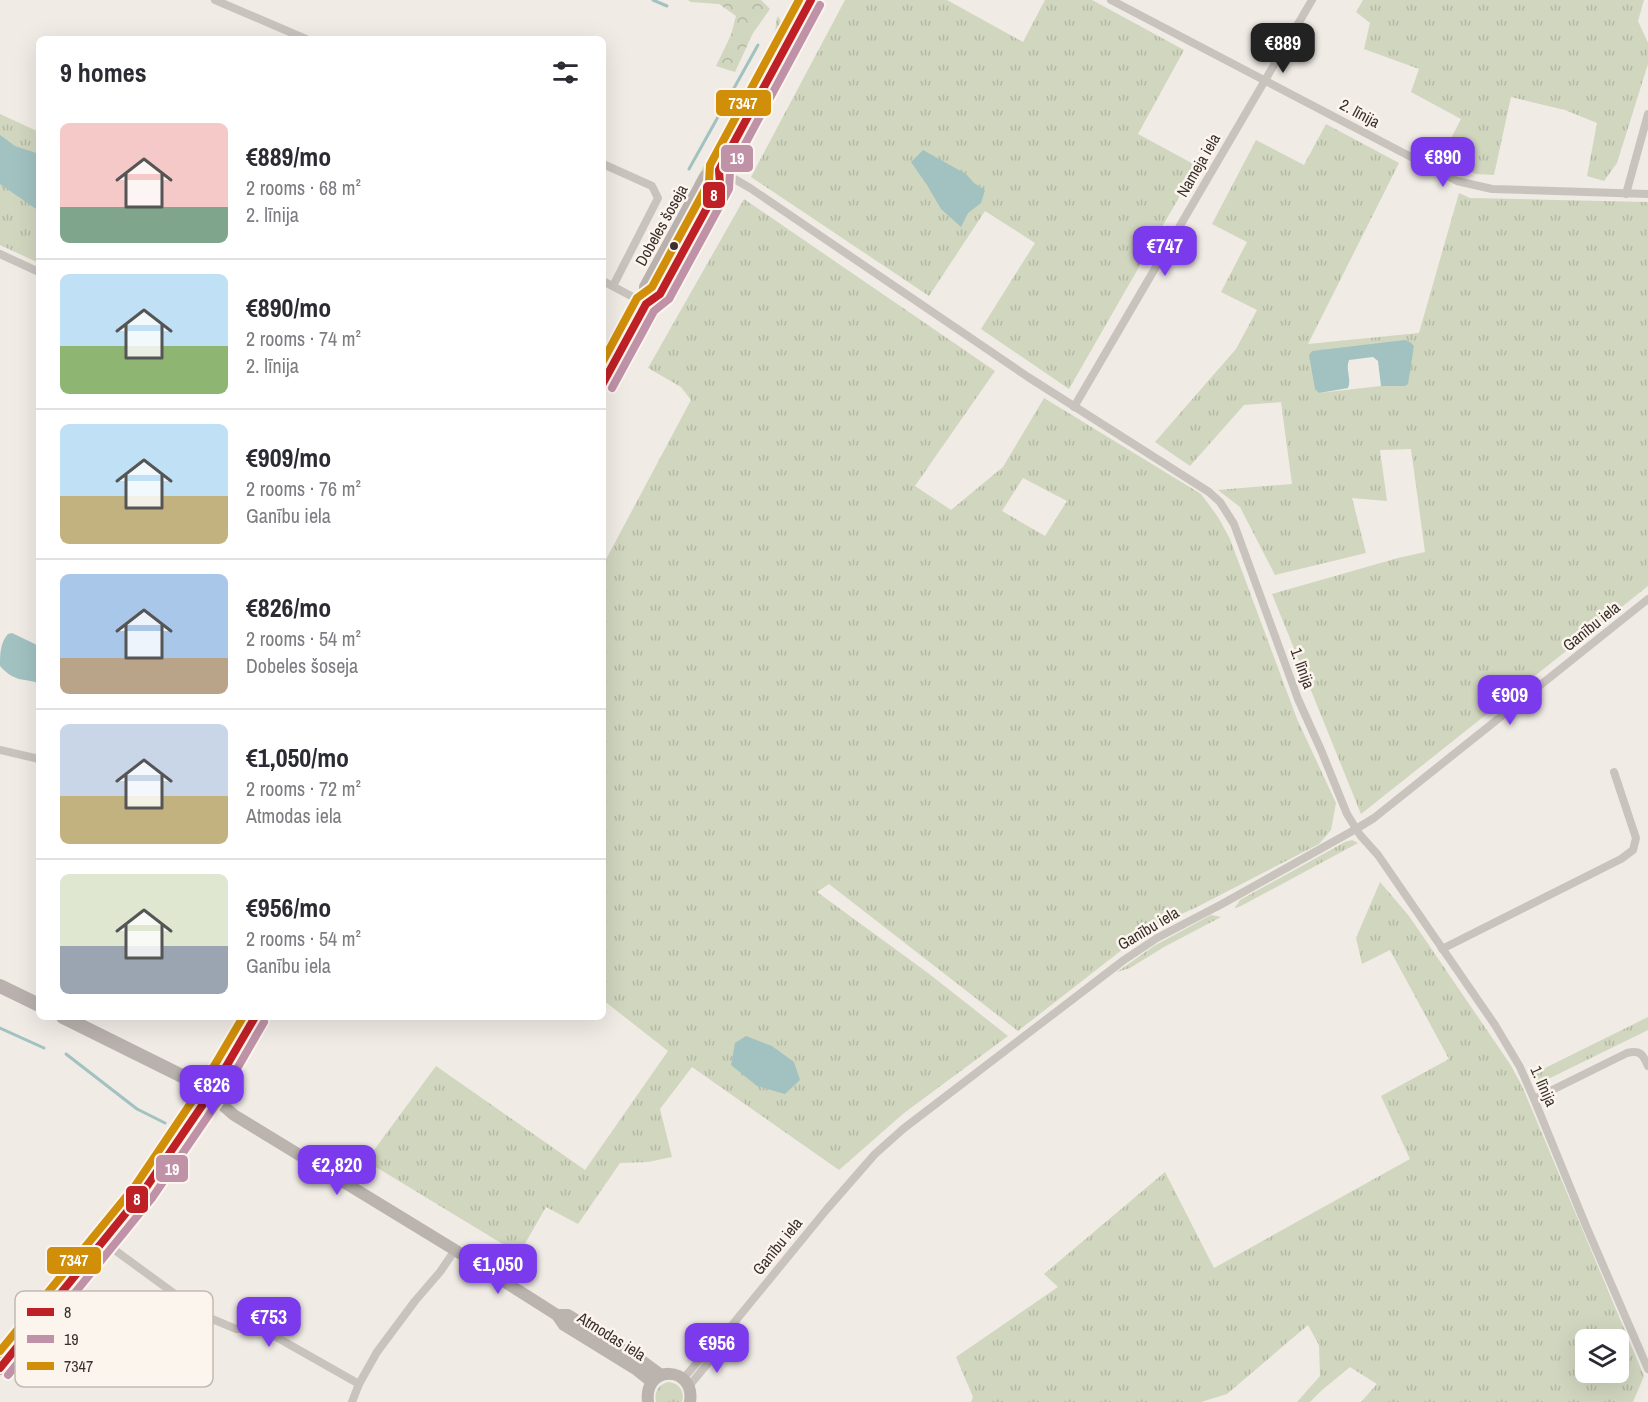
<!DOCTYPE html>
<meta charset="utf-8">
<style>
body{margin:0;font-family:"Archivo Narrow",sans-serif;background:#f2f2f3;color:#2b2b33;height:100vh;display:flex;flex-direction:column;font-size:22px;white-space:nowrap}
*{box-sizing:border-box;margin:0}
p{font-size:20px;color:#7c7c81}
.icon{flex:none;width:33px;height:33px;fill:none;stroke:currentColor;stroke-width:2;stroke-linecap:round;stroke-linejoin:round}
.map{position:relative;flex:1;overflow:hidden}
.drawer{position:absolute;left:36px;top:36px;width:570px;height:984px;display:flex;flex-direction:column;background:#fff;border-radius:9px;box-shadow:0 6px 24px #0002}
.drawer>*{flex:none}
.controls{position:absolute;left:1575px;top:1329px;display:grid;gap:12px}
.controls a{display:grid;place-items:center;width:54px;height:54px;border-radius:9px;background:#fff;box-shadow:0 6px 24px #0002;font-size:30px}
.price{position:absolute;translate:-50% -51px;padding:0 14px;border-radius:12px;background:#7c3aed;color:#fff;font-size:20px;line-height:39px;filter:drop-shadow(0 2px 3px #0008)}
.price::after{content:'';position:absolute;left:50%;top:36px;width:18px;height:14px;margin-left:-9px;background:inherit;clip-path:polygon(0 0,100% 0,50% 100%)}
.price.current{background:#222;color:#fff}
ul{padding:0;list-style:none}
li{display:flex;align-items:center;gap:18px;height:150px;padding:0 24px}
li+li{border-top:2px solid #e1e1e2}
li span{display:grid;place-items:center;flex:none;width:168px;height:120px;border-radius:9px;color:#555}
li>.icon{margin-inline-start:auto}
span .icon{width:72px;height:72px;fill:#fffc;stroke-width:1}
li b{font-size:26px}
h2{display:flex;justify-content:space-between;align-items:center;height:72px;padding:0 24px;font-size:26px}
.map>svg:first-child{display:block}
.grass{fill:url(#grass-tufts);fill-rule:evenodd}
.forest{fill:url(#forest-crowns)}
.water{fill:#a1c2c1}
.lines{fill:none;stroke-linecap:round;stroke-linejoin:round}
.stream{stroke:#a1c2c1;stroke-width:3}
.minor{stroke:#c9c3be;stroke-width:8}
.secondary{stroke:#bab3ae;stroke-width:12}
.primary{stroke:#b8b1ad;stroke-width:14}
.bus-1-casing{stroke:#fbf5ee;stroke-width:12}
.bus-2-casing{stroke:#fbf5ee;stroke-width:12}
.bus-3-casing{stroke:#fbf5ee;stroke-width:12}
.bus-1{stroke:#be2026;stroke-width:8}
.bus-2{stroke:#bf92a8;stroke-width:8}
.bus-3{stroke:#d18e09;stroke-width:8}
.bus-dot{fill:#3b302b;stroke:#fbf5ee;stroke-width:2}
.labels{text-anchor:middle;dominant-baseline:central;stroke-width:5;stroke-linejoin:round;paint-order:stroke}
.street-label{font-size:16px;fill:#3b302b;stroke:#fbf5ee}
.key{fill:#fbf5ee;stroke:#c1bab4;stroke-width:1.5}
.key-label{font-size:16px;fill:#3b302b}
.line-badge{stroke:#fbf5ee;stroke-width:2}
.badge-label{font-size:16px;text-anchor:middle;font-weight:bold;fill:#fff}
</style>
<div class="map">
<svg width="1648" height="1402" viewBox="0 0 1648 1402">
<defs>
<pattern id="grass-tufts" width="24" height="20" patternUnits="userSpaceOnUse" patternTransform="scale(1.5)"><rect width="24" height="20" fill="#d1d6bf"/><path d="M3 7l-1-3M5 7V3M7 7l1-3M15 17l-1-3M17 17v-4M19 17l1-3" fill="none" stroke="#b4b8a4"/></pattern>
<pattern id="forest-crowns" width="20" height="18" patternUnits="userSpaceOnUse" patternTransform="scale(1.5)"><rect width="20" height="18" fill="#d1d6bf"/><path d="M2 6a3 3 0 1 1 6 0M12 15a3 3 0 1 1 6 0" fill="none" stroke="#b4b8a4"/></pattern>
</defs>
<rect width="100%" height="100%" fill="#f0ebe5"/>
<g class="grass">
<polygon points="845,0 947,0 1023,42 1045,0 1092,0 1184,50 1138,134 1197,166 1069,389 981,329 1035,243 985,211 929,296 751,177"/>
<polygon points="1363,0 1644,0 1638,21 1648,43 1648,64 1617,163 1604,181 1587,176 1597,123 1565,110 1511,97 1494,175 1476,174 1441,158 1461,119 1411,92 1419,69 1364,49 1370,23 1356,12"/>
<polygon points="778,16 781,22 777,40 696,184 695,182 775,38 776,21"/>
<polygon points="0,114 39,132 39,263 0,245"/>
<path d="M1326,124L1399,163L1308,344L1419,333L1459,193L1470,198L1648,202V586L1361,814L1272,594L1398,558L1425,552L1411,449L1380,450L1387,501L1352,498L1366,553L1275,575L1240,507L1218,490L1292,484L1281,402L1244,405L1190,466L1155,442L1236,349L1257,310L1221,292L1247,242L1212,224L1256,140L1304,165ZM1414,346L1405,386H1381L1319,393L1313,351Z"/>
<path d="M744,199L995,371L915,486L951,510L1003,467L1044,398L1201,494L1218,517L1230,539L1297,719L1336,803L1331,830L1319,844L1197,907L1159,924L1123,949L1018,1031L829,884L817,892L928,973L1008,1036L904,1113L839,1170L692,1067L660,1109L672,1157L648,1162L620,1163L578,1224L546,1207L519,1254L366,1161L436,1066L585,1170L668,1051L603,1000V565L691,400L681,387L648,368ZM1023,478L1067,501L1045,536L1002,511Z"/>
<polygon points="1352,840 1358,843 1241,906 1235,908 1240,900 1345,842"/>
<path d="M1380,882L1409,916L1510,1064L1522,1086L1644,1376L1633,1402H1361L1377,1384L1350,1367L1322,1390L1310,1402H1297L1320,1376L1319,1345L1308,1325L1227,1394L1201,1402H971L973,1397L956,1357L1058,1287L1044,1274L1165,1172L1214,1268L1410,1159L1381,1096L1449,1059L1390,950L1362,964L1356,938ZM1586,1340H1618V1372H1586Z"/>
<polygon points="1211,915 1221,917 1164,947 1130,968 1117,972 1154,946"/>
<polygon points="1648,1017 1648,1030 1538,1084 1533,1074"/>
<path d="M668,1382C679,1383 685,1391 682,1402H656C654,1392 658,1385 668,1382Z"/>
</g>
<polygon class="forest" points="688,0 761,0 770,9 753,33 735,72 716,66 731,35 736,16 719,4 691,2"/>
<g class="water">
<polygon points="0,135 15,146 39,154 39,211 0,184"/>
<polygon points="923,150 966,174 974,183 985,190 981,203 968,213 961,227 941,209 927,185 911,162"/>
<path d="M1405,340L1410,342L1414,346L1408,384L1405,386H1381L1378,361L1373,357L1349,360C1345,369 1352,379 1348,388L1319,393L1315,389L1309,355L1312,351Z"/>
<path d="M12,633L39,646V683C22,678 14,682 0,666C0,654 0,643 8,634Z"/>
<polygon points="746,1036 772,1046 794,1062 800,1080 785,1094 757,1086 731,1065 735,1043"/>
</g>
<g class="lines">
<g class="stream">
<polyline points="653,0 667,6"/>
<polyline points="689,169 758,45"/>
<polyline points="0,1028 44,1048"/>
<polyline points="66,1054 137,1109 165,1123"/>
</g>
<g class="minor">
<polyline points="215,0 306,39"/>
<polyline points="1111,0 1457,181 1492,189 1648,194"/>
<polyline points="603,164 652,186 658,198 613,286"/>
<polyline points="719,170 750,188 1028,377 1209,492 1220,502 1234,524 1298,699 1321,750 1347,814 1360,835 1378,855 1495,1025 1520,1067 1534,1099 1586,1226 1648,1369"/>
<polyline points="1626,194 1648,114"/>
<polyline points="0,254 39,272"/>
<polyline points="603,281 646,304"/>
<polyline points="1074,407 1312,0"/>
<polyline points="0,750 39,759"/>
<polyline points="1442,949 1621,859 1633,850 1636,838 1614,772"/>
<path d="M1534,1099L1627,1053C1640,1050 1643,1054 1648,1066"/>
<polyline points="104,1240 116,1251 205,1316 236,1329 262,1329 359,1384"/>
<polyline points="683,1379 706,1352 717,1346"/>
<polyline points="689,1386 713,1357 717,1345 737,1319 827,1209 875,1154 903,1129 1124,960 1157,938 1222,904 1356,829 1374,818 1648,599"/>
<polyline points="352,1402 359,1384 377,1352 415,1301 440,1272 455,1250"/>
</g>
<g class="secondary">
<polyline points="210,1094 234,1115 455,1250 557,1315 564,1325 637,1370 652,1382"/>
<polyline points="557,1315 568,1315 642,1361 661,1375"/>
<path d="M648,1402C643,1364 696,1365 690,1402"/>
</g>
<g class="primary">
<polyline points="646,304 660,294 720,184 719,170 811,0"/>
<polyline points="603,383 646,304 646,287 706,177 719,170"/>
<polyline points="0,986 39,1005"/>
<polyline points="63,1017 184,1077 210,1094"/>
<polyline points="0,1368 143,1192 210,1094 255,1017"/>
</g>
<defs>
<g id="bus-1">
<polyline points="603,383 646,304 660,294 720,184 719,170 811,0"/>
<polyline points="0,1368 143,1192 210,1094 255,1017"/>
</g>
<g id="bus-2">
<polyline points="612,388 654,311 669,299 729,189 730,172 820,5"/>
<polyline points="8,1375 152,1198 219,1100 264,1022"/>
</g>
<g id="bus-3">
<polyline points="603,361 637,298 652,287 709,182 710,165 799,0"/>
<polyline points="0,1351 135,1186 201,1088 243,1017"/>
</g>
</defs>
<use href="#bus-1" class="bus-1-casing"/>
<use href="#bus-2" class="bus-2-casing"/>
<use href="#bus-3" class="bus-3-casing"/>
<use href="#bus-1" class="bus-1"/>
<use href="#bus-2" class="bus-2"/>
<use href="#bus-3" class="bus-3"/>
</g>
<circle class="bus-dot" cx="674" cy="246" r="5"/>
<g class="labels">
<g class="street-label">
<text transform="translate(1360 113) rotate(28)">2. līnija</text>
<text transform="translate(1198 165) rotate(-60)">Nameja iela</text>
<text transform="translate(661 225) rotate(-61)">Dobeles šoseja</text>
<text transform="translate(1591 626) rotate(-39)">Ganību iela</text>
<text transform="translate(1303 668) rotate(70)">1. līnija</text>
<text transform="translate(1148 928) rotate(-31)">Ganību iela</text>
<text transform="translate(1544 1086) rotate(66)">1. līnija</text>
<text transform="translate(777 1246) rotate(-51)">Ganību iela</text>
<text transform="translate(612 1336) rotate(32)">Atmodas iela</text>
</g>
</g>
<rect x="15" y="1291" width="198" height="96" rx="9" class="key"/>
<rect x="27" y="1308" width="27" height="8" fill="#be2026"/>
<rect x="27" y="1335" width="27" height="8" fill="#bf92a8"/>
<rect x="27" y="1362" width="27" height="8" fill="#d18e09"/>
<g class="key-label">
<text x="64" y="1318">8</text>
<text x="64" y="1345">19</text>
<text x="64" y="1372">7347</text>
</g>
<g class="line-badge">
<rect x="715" y="89" width="57" height="28" rx="6" fill="#d18e09"/>
<rect x="720" y="144" width="34" height="29" rx="6" fill="#bf92a8"/>
<rect x="702" y="181" width="24" height="28" rx="6" fill="#be2026"/>
<rect x="155" y="1154" width="34" height="29" rx="6" fill="#bf92a8"/>
<rect x="125" y="1185" width="24" height="29" rx="6" fill="#be2026"/>
<rect x="46" y="1246" width="56" height="29" rx="6" fill="#d18e09"/>
</g>
<g class="badge-label">
<text x="743" y="109">7347</text>
<text x="737" y="164">19</text>
<text x="714" y="201">8</text>
<text x="172" y="1175">19</text>
<text x="137" y="1205">8</text>
<text x="74" y="1266">7347</text>
</g>
</svg>
<div class="controls">
<a><svg class="icon" aria-label="layers" viewBox="0 0 24 24"><path d="M12 4l9 5-9 5-9-5zM3 14l9 5 9-5"/></svg></a>
</div>
<b class="price current" style="left:1283px;top:74px">€889</b>
<b class="price" style="left:1443px;top:188px">€890</b>
<b class="price" style="left:1165px;top:277px">€747</b>
<b class="price" style="left:1510px;top:726px">€909</b>
<b class="price" style="left:212px;top:1116px">€826</b>
<b class="price" style="left:337px;top:1196px">€2,820</b>
<b class="price" style="left:498px;top:1295px">€1,050</b>
<b class="price" style="left:269px;top:1348px">€753</b>
<b class="price" style="left:717px;top:1374px">€956</b>
<section class="drawer">
<h2>9 homes<svg class="icon" aria-label="filters" viewBox="0 0 24 24"><path d="M4 7h16M4 17h16"/><circle cx="9" cy="7" r="2"/><circle cx="15" cy="17" r="2"/></svg></h2>
<ul>
<li><span style="background:linear-gradient(#f6c9c9 70%,#7fa58c 0)"><svg class="icon" aria-label="home" viewBox="0 0 24 24"><path d="M3 11l9-7 9 7M6 9v11h12V9"/></svg></span><div><b>€889/mo</b><p>2 rooms · 68 m²</p><p>2. līnija</p></div></li>
<li><span style="background:linear-gradient(#bfe0f5 60%,#8fb573 0)"><svg class="icon" aria-label="home" viewBox="0 0 24 24"><path d="M3 11l9-7 9 7M6 9v11h12V9"/></svg></span><div><b>€890/mo</b><p>2 rooms · 74 m²</p><p>2. līnija</p></div></li>
<li><span style="background:linear-gradient(#bfe0f5 60%,#c2b280 0)"><svg class="icon" aria-label="home" viewBox="0 0 24 24"><path d="M3 11l9-7 9 7M6 9v11h12V9"/></svg></span><div><b>€909/mo</b><p>2 rooms · 76 m²</p><p>Ganību iela</p></div></li>
<li><span style="background:linear-gradient(#a9c7e8 70%,#b9a48a 0)"><svg class="icon" aria-label="home" viewBox="0 0 24 24"><path d="M3 11l9-7 9 7M6 9v11h12V9"/></svg></span><div><b>€826/mo</b><p>2 rooms · 54 m²</p><p>Dobeles šoseja</p></div></li>
<li><span style="background:linear-gradient(#c9d6e8 60%,#c2b280 0)"><svg class="icon" aria-label="home" viewBox="0 0 24 24"><path d="M3 11l9-7 9 7M6 9v11h12V9"/></svg></span><div><b>€1,050/mo</b><p>2 rooms · 72 m²</p><p>Atmodas iela</p></div></li>
<li><span style="background:linear-gradient(#dfe7d0 60%,#9aa5b1 0)"><svg class="icon" aria-label="home" viewBox="0 0 24 24"><path d="M3 11l9-7 9 7M6 9v11h12V9"/></svg></span><div><b>€956/mo</b><p>2 rooms · 54 m²</p><p>Ganību iela</p></div></li>
</ul>
</section>
</div>
